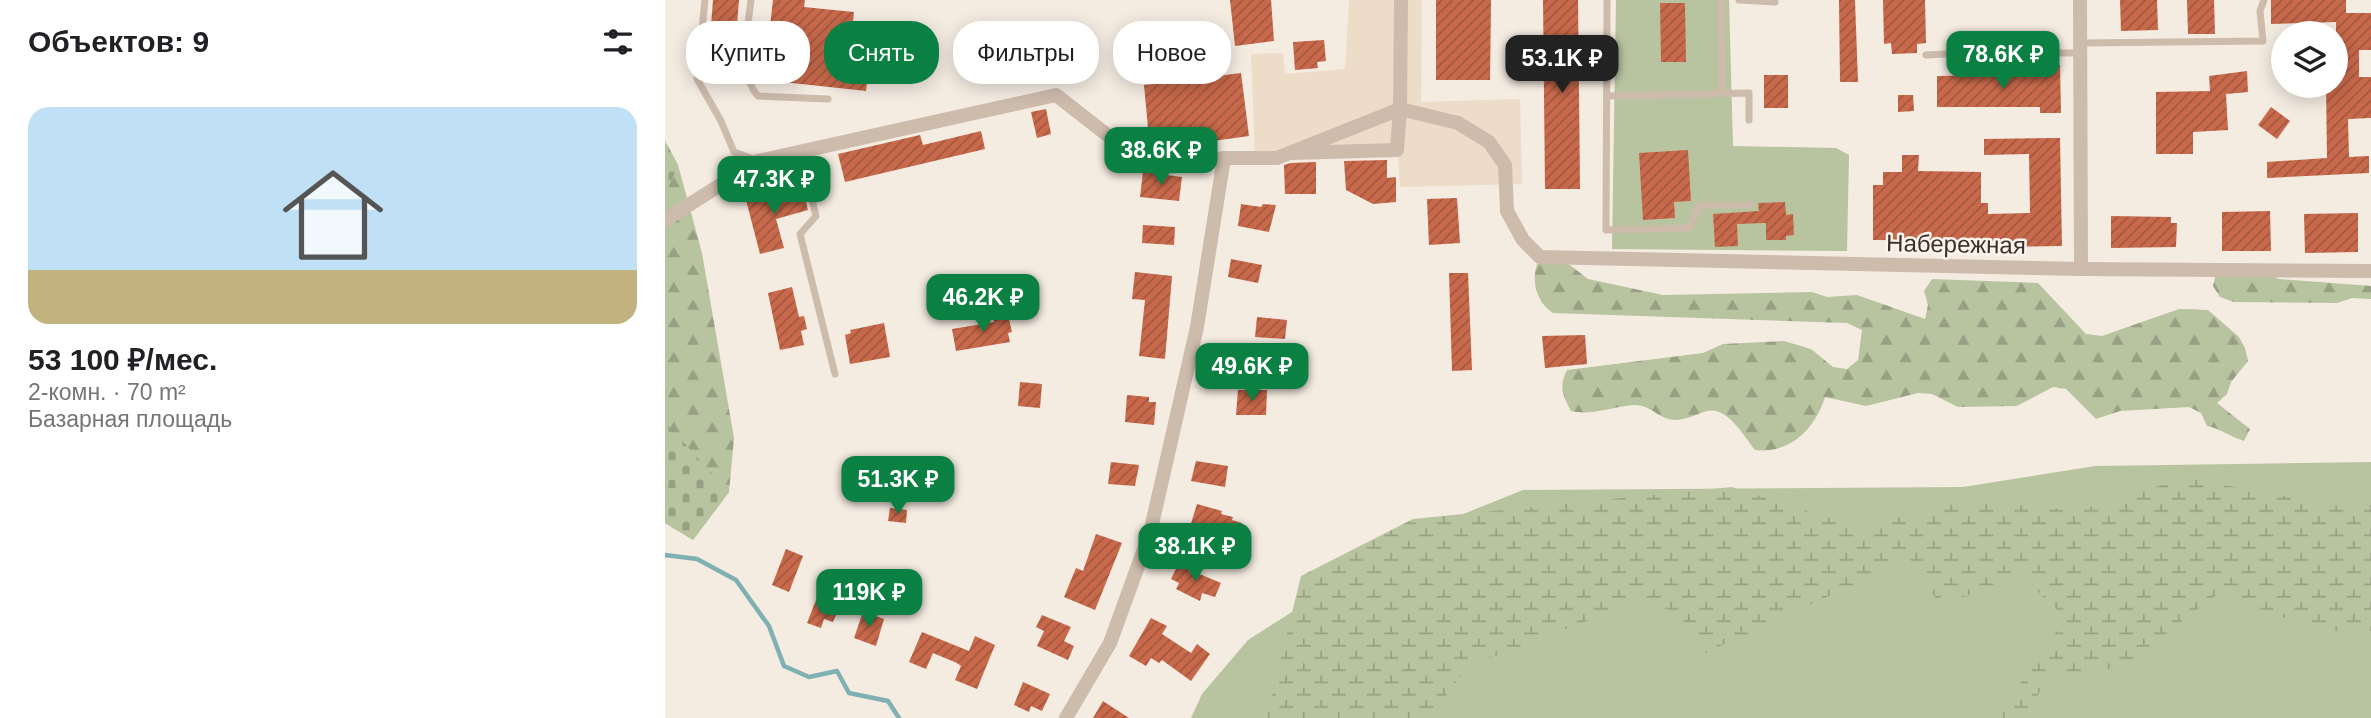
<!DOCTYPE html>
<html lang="ru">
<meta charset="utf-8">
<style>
body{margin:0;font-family:Arial,sans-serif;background:#f6f6f6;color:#202124;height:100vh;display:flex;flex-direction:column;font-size:26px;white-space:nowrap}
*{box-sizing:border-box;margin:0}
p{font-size:23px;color:#757577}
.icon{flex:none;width:38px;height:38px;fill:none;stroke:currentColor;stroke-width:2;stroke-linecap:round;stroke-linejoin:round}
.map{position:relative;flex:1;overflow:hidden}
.drawer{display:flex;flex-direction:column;background:#fff;width:665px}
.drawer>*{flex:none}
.hud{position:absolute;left:21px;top:21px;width:665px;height:63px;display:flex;gap:14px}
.controls{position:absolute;left:1606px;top:21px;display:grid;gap:14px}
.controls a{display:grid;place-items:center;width:77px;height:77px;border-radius:50%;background:#fff;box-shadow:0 4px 18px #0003;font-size:35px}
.price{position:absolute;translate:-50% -60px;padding:0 16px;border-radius:14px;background:#0b8043;color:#fff;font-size:23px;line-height:46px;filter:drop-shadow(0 2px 4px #0008)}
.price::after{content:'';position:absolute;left:50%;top:42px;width:21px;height:16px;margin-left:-10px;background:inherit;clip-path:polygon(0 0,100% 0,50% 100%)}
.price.active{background:#222;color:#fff}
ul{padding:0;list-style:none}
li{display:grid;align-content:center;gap:14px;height:371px;padding:0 28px}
li span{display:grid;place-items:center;height:217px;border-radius:21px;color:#555}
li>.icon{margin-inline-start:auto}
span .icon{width:126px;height:126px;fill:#fffc;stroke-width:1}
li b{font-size:30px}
h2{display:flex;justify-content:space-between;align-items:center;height:84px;padding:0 28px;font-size:30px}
.chip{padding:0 24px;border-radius:28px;background:#fff;box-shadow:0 4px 18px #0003;font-size:24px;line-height:63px}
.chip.active{background:#0b8043;color:#fff}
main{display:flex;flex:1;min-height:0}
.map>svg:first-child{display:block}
.green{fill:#b8c4a0}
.forest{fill:url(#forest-firs)}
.wetland{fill:url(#wetland-marsh)}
.cemetery{fill:url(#cemetery-stones)}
.plaza{fill:#ecdcc8}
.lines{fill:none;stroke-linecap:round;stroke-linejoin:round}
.stream{stroke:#7fb0b2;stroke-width:4.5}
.building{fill:url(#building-hatch)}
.lane{stroke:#cdbbac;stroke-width:7}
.street{stroke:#cdbbac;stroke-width:14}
.labels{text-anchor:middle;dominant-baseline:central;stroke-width:5;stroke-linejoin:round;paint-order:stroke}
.street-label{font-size:24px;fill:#3b302b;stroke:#fbf5ee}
</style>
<main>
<section class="drawer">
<h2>Объектов: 9<svg class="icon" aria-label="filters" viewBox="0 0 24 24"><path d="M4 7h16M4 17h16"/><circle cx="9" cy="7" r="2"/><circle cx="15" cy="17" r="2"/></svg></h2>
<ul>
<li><span style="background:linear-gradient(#bfe0f5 75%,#c2b280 0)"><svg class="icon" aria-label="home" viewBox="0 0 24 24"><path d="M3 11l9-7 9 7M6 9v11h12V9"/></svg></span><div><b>53 100 ₽/мес.</b><p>2-комн. · 70 m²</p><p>Базарная площадь</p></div></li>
</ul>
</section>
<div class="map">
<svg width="1706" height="718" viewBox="0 0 1706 718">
<defs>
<pattern id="forest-firs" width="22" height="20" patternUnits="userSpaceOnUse" patternTransform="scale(1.75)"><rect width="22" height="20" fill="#b8c4a0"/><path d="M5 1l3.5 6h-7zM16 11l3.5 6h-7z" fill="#97a083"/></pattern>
<pattern id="wetland-marsh" width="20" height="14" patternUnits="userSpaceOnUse" patternTransform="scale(1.75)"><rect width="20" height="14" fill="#b8c4a0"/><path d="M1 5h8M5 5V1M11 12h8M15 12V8" fill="none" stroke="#97a083"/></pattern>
<pattern id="cemetery-stones" width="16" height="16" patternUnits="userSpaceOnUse" patternTransform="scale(1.75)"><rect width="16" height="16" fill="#b8c4a0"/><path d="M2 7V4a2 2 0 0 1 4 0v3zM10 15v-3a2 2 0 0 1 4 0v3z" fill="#97a083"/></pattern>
<pattern id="building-hatch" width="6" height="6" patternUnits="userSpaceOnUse" patternTransform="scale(1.75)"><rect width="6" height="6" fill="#c8694b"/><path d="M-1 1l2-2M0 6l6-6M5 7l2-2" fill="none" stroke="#a4573f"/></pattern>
</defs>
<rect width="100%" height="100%" fill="#f4ebe1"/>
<g class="green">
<polygon points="951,0 1064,0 1068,146 1171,148 1184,155 1182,251 947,249"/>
<polygon points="1706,462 1706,718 526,718 537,694 583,640 751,533 858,490 1298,487 1430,466"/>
</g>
<g class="forest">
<polygon points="0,141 13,165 37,253 69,438 64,492 28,540 0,523"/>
<path d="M886,259L901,262L923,279L998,295L1147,292L1162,297L1192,295L1260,319L1263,305L1259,291L1267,279L1373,283L1421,334L1437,336L1514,309L1543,310L1574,337L1580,348L1583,361L1566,382L1562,394L1552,403L1585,429L1579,441C1566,437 1556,429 1542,426L1536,413L1524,407L1455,411L1431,419L1401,389L1388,387L1352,406L1293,407L1267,394L1253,393L1201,406L1160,397C1150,429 1125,454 1090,450C1079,436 1062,406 1042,411C1032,414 1020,420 1010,420C995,420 986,405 970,405C948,406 929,416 906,411C897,395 894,386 902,370L1038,353L1058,344L1119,341L1146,349L1168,367L1182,369L1193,360L1197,330L1182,323L888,313C872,302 866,283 872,264Z"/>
<polygon points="1589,266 1614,279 1706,286 1706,299 1687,298 1672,303 1569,302 1555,297 1548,286 1551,273"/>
</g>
<polygon class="wetland" points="1520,478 1685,508 1706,505 1706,631 1657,631 1553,594 1457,667 1387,676 1355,718 1331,718 1401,618 1357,577 1275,605 1245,559 1038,654 1014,613 974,601 804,666 763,718 587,718 604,707 636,576 748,519 1067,487 1192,527 1306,500 1412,511"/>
<g class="cemetery">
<polygon points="0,141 13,165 0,195"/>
<polygon points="0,422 64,492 28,540 0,523"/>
</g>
<polygon class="plaza" points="684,0 757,0 756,102 855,99 857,184 735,187 733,153 590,159 586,54 618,53 620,74 680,69"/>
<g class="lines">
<polyline class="stream" points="0,555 32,559 71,580 104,626 119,666 144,677 172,671 184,693 223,701 234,718"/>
</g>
<g class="building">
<polygon points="48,0 74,0 69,63 43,63"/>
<polygon points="108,0 140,0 139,7 189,12 186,40 207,42 201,91 99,80"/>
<polygon points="565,0 606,0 609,41 570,46"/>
<polygon points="771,0 826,0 825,80 771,80"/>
<polygon points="878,0 913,0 915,189 880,189"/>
<polygon points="1174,0 1190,0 1193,82 1175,82"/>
<polygon points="1218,0 1260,0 1261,43 1252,44 1252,53 1227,54 1226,43 1219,44"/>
<polygon points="1455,0 1492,0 1493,30 1456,31"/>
<polygon points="1522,0 1549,0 1550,34 1523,34"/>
<polygon points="1606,0 1681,0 1681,13 1706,13 1706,50 1694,50 1694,77 1706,77 1706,118 1683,119 1684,157 1704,156 1704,173 1602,178 1602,162 1662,158 1661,86 1671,86 1671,22 1606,24"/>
<polygon points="995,3 1020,3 1021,62 996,62"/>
<polygon points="659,40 661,61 652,62 653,68 630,70 628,42"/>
<polygon points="1395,65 1396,113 1375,113 1375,107 1272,107 1272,76 1374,74 1374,66"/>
<polygon points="1582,71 1583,92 1561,94 1563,130 1528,132 1528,154 1491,154 1491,92 1545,91 1544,76"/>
<polygon points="576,73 584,136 498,148 496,139 484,139 479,85"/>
<rect x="1099" y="75" width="24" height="33"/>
<polygon points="1233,95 1248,95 1249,111 1233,112"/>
<polygon points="1606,107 1625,121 1612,139 1593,125"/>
<polygon points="381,109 386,134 372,138 366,112"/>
<polygon points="316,131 320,149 180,182 173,154 255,135 258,145"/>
<polygon points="1395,138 1397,246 1338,247 1338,241 1208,240 1208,185 1218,185 1218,172 1237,172 1237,155 1254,155 1253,171 1316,172 1316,203 1323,203 1323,214 1365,213 1364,154 1319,155 1319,139"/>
<polygon points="1023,150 1026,201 1009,202 1010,218 978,220 974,153"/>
<polygon points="722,160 722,178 731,177 731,202 708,204 681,190 679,161"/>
<polygon points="651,162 651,194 620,194 619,165 626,163"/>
<polygon points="478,172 517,177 514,201 475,197"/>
<polygon points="137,186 143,210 111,219 119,248 95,254 81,200"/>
<polygon points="792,198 795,243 764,245 762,199"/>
<polygon points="1120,202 1121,215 1128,214 1129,235 1121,236 1121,240 1101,240 1101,223 1072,224 1073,246 1050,247 1048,214 1094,211 1093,203"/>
<polygon points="576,204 596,207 598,204 611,205 604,232 573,226"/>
<polygon points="1605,211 1606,251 1557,251 1557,212"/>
<polygon points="1693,213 1693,252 1640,253 1639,214"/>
<polygon points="1446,216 1506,217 1506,223 1512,223 1511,247 1446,248"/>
<polygon points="478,225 510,227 509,245 477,243"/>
<polygon points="566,259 597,265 593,283 563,277"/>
<polygon points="470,272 507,276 500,359 474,356 480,300 467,299"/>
<polygon points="784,273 803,273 807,370 787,371"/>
<polygon points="127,287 134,317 139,316 142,329 136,331 139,345 115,350 103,293"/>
<polygon points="343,315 347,332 343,333 345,342 291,351 287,329 329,322 328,318"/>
<polygon points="592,317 622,320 620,339 590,337"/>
<polygon points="219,323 225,357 185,364 180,335 186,333 185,330"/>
<polygon points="920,335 922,364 880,368 877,336"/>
<polygon points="549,351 570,354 570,362 583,363 579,384 546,375"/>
<polygon points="355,382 377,384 375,408 353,406"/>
<polygon points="573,390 602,390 601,415 571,415"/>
<polygon points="462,395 484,397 484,402 491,402 489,425 460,422"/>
<polygon points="531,461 563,466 560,487 526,481"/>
<polygon points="446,462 474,465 470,486 443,484"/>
<polygon points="532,504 557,511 556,514 568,517 567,520 577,523 573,537 564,534 563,538 549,534 548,537 524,530"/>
<polygon points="225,508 242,510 241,523 223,521"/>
<polygon points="431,534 457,543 430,610 399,597 411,568 418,571"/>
<polygon points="121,549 138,556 124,592 107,585"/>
<polygon points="513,565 556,583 550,597 537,593 535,601 511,589 514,583 506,579"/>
<polygon points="155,590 178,598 168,622 159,619 156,628 142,623"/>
<polygon points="198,612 219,619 211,646 189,638"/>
<polygon points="377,615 406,627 399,641 409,646 403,660 372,646 379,631 371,627"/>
<polygon points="486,618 502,626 497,634 526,653 532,644 545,654 526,681 497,660 494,663 486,658 481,666 464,656"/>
<polygon points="257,632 304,651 310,636 330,645 312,689 290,680 296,666 292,663 268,653 261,669 244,662"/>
<polygon points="358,682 385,694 377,711 366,706 364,712 349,705"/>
<polygon points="438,701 464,718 428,718"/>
</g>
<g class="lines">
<g class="lane">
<polyline points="40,0 32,79 56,121 69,152 91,160"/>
<path d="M86,0C83,26 73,75 93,96L163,99"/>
<polyline points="942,0 941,230 1024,228 1035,205 1085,205"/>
<polyline points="1056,0 1057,94"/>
<polyline points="1074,0 1110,2"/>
<polyline points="1416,43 1598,41 1595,11 1599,0"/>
<polyline points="1261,55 1301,53 1416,53"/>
<polyline points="942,96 1084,93 1084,120"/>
<polyline points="135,151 151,216 135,234 170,374"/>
</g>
<g class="street">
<polyline points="1415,0 1416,269"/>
<polyline points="626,153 732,150 735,109 793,123 824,142 840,165 842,211 858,240 875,257 1416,269 1706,271"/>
<polyline points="0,220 93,161 391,95 459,148 523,166 559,158"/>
<polyline points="401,718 445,643 485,533 532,327 559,158 612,158 735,109 736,0"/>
</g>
</g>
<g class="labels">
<g class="street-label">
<text transform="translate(1291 244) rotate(1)">Набережная</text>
</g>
</g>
</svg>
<div class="controls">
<a><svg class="icon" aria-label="layers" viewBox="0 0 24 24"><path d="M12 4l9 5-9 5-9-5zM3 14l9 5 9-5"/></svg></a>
</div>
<b class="price" style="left:1338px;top:91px">78.6K ₽</b>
<b class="price active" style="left:897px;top:95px">53.1K ₽</b>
<b class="price" style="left:496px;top:187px">38.6K ₽</b>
<b class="price" style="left:109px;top:216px">47.3K ₽</b>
<b class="price" style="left:318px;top:334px">46.2K ₽</b>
<b class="price" style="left:587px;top:403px">49.6K ₽</b>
<b class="price" style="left:233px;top:516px">51.3K ₽</b>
<b class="price" style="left:530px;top:583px">38.1K ₽</b>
<b class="price" style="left:204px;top:629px">119K ₽</b>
<div class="hud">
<a class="chip">Купить</a>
<a class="chip active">Снять</a>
<a class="chip">Фильтры</a>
<a class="chip">Новое</a>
</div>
</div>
</main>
